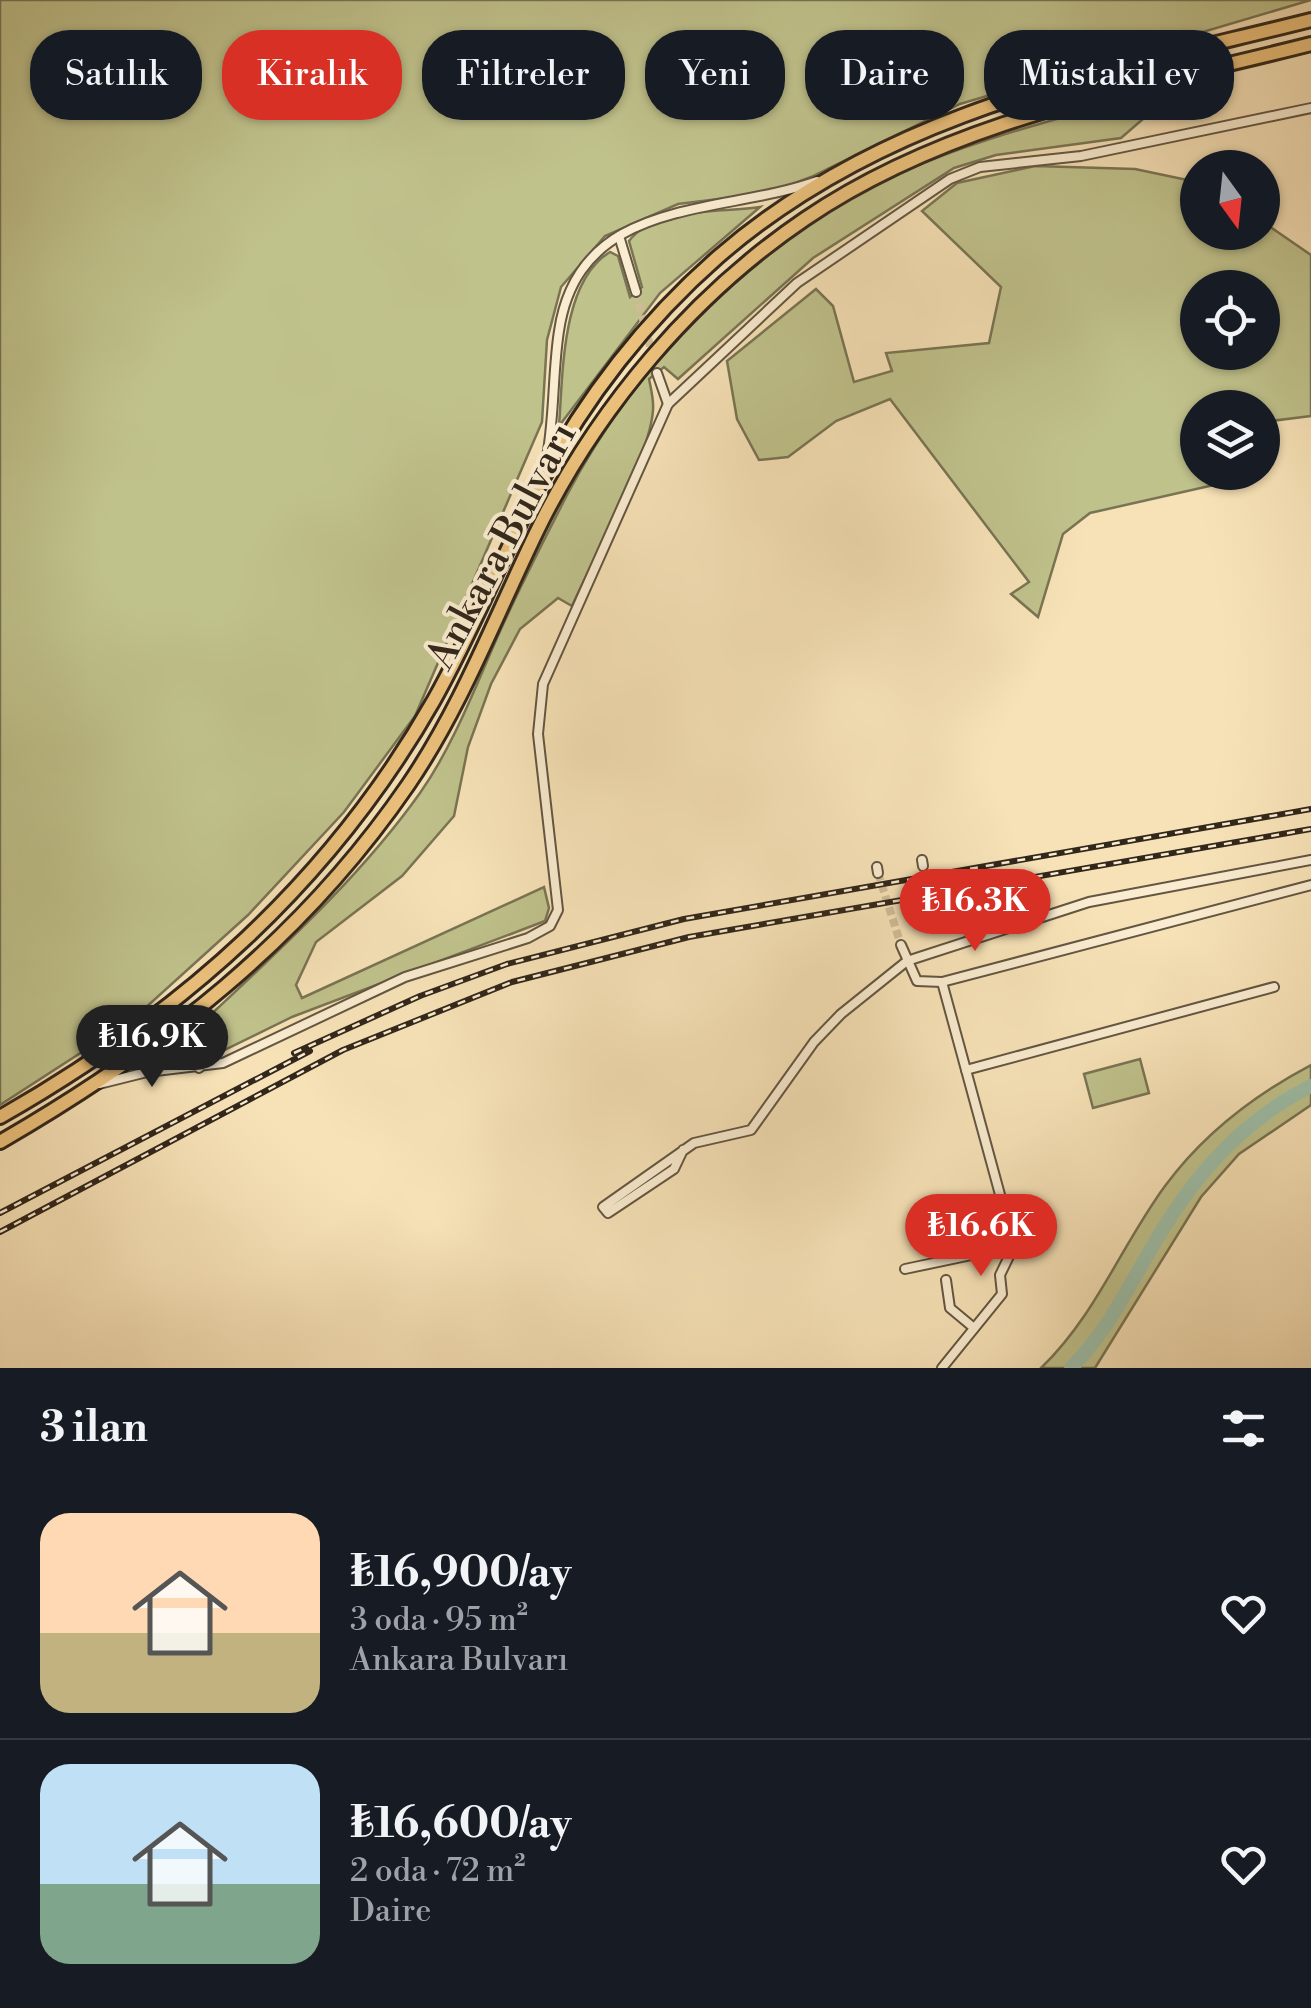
<!DOCTYPE html>
<html lang="tr">
<meta charset="utf-8">
<style>
body{margin:0;font-family:"Libre Bodoni",serif;background:#20242c;color:#f1f3f6;height:100vh;display:flex;flex-direction:column;font-size:38px;white-space:nowrap}
*{box-sizing:border-box;margin:0}
p{font-size:32px;color:#9ea1a6}
.icon{flex:none;width:55px;height:55px;fill:none;stroke:currentColor;stroke-width:2;stroke-linecap:round;stroke-linejoin:round}
.map{position:relative;height:1368px;overflow:hidden}
.drawer{display:flex;flex-direction:column;background:#171b24;flex:1}
.drawer>*{flex:none}
.top-card{position:absolute;left:30px;top:30px;width:1252px;height:90px;display:flex;gap:20px}
.needle{width:65px;rotate:165deg}
.controls{position:absolute;left:1180px;top:150px;display:grid;gap:20px}
.controls a{display:grid;place-items:center;width:100px;height:100px;border-radius:50%;background:#171b24;box-shadow:0 2px 8px #0004;font-size:50px}
.price{position:absolute;translate:-50% -85px;padding:0 22px;border-radius:35px;background:#d93025;color:#fff;font-size:32px;line-height:65px;filter:drop-shadow(0 2px 5px #0008)}
.price::after{content:'';position:absolute;left:50%;top:60px;width:30px;height:22px;margin-left:-15px;background:inherit;clip-path:polygon(0 0,100% 0,50% 100%)}
.price.current{background:#222;color:#fff}
ul{padding:0;list-style:none}
li{display:flex;align-items:center;gap:30px;height:250px;padding:0 40px}
li+li{border-top:2px solid #363941}
li span{display:grid;place-items:center;flex:none;width:280px;height:200px;border-radius:30px;color:#555}
li>.icon{margin-inline-start:auto}
span .icon{width:120px;height:120px;fill:#fffc;stroke-width:1}
li b{font-size:42px}
h2{display:flex;justify-content:space-between;align-items:center;height:120px;padding:0 40px;font-size:42px}
.pill{padding:0 35px;border-radius:40px;background:#171b24;box-shadow:0 2px 8px #0004;font-size:35px;line-height:90px}
.pill.current{background:#d93025;color:#fff}
.map>svg:first-child{display:block}
.green{fill:#c0c28c;stroke:#797454;stroke-width:2.5;fill-rule:evenodd}
.lines{fill:none;stroke-linecap:round;stroke-linejoin:round}
.river{stroke:#9ebfa9;stroke-width:14}
.minor-tunnel{stroke:#d0bd98;stroke-width:8;stroke-dasharray:8 4;stroke-linecap:butt}
.minor-casing{stroke:#635642;stroke-width:12}
.primary-casing{stroke:#32271b;stroke-width:18}
.minor{stroke:#faecd0;stroke-width:8}
.primary{stroke:#ecc17c;stroke-width:12}
.rail-casing{stroke:#32271b;stroke-width:6}
.rail{stroke:#faecd0;stroke-width:2.5;stroke-dasharray:8;stroke-linecap:butt}
.labels{text-anchor:middle;dominant-baseline:central;stroke-width:8;stroke-linejoin:round;paint-order:stroke}
.street-label{font-size:40px;fill:#32271b;stroke:#faecd0}
</style>
<div class="map">
<svg width="1311" height="1368" viewBox="0 0 1311 1368">
<rect width="100%" height="100%" fill="#f7e2b7"/>
<filter id="stains"><feTurbulence type="fractalNoise" baseFrequency=".002" numOctaves="4"/><feColorMatrix values="0 0 0 0 .2 0 0 0 0 .09 0 0 0 0 .02 0 0 0 .5 -.17"/></filter>
<radialGradient id="worn" r=".72"><stop offset=".6" stop-color="#630" stop-opacity="0"/><stop offset="1" stop-color="#630" stop-opacity=".3"/></radialGradient>
<g class="green">
<polygon points="0,0 1311,0 960,104 811,177 769,193 678,204 605,236 561,287 547,340 542,422 415,716 344,812 248,915 133,1019 0,1105"/>
<path d="M1142,95L1143,119L1121,138L996,155L954,168L813,258L678,379L664,367L649,379C651,389 654,400 653,410C651,453 592,561 572,606L558,598L520,629L491,684L468,747L454,816L402,876L316,942L296,985L302,998L544,887L549,908L545,921L292,1017L204,1060L195,1059L194,1034L202,1023C278,951 359,879 420,793C453,746 474,690 497,638C518,590 543,542 567,495C634,366 758,239 891,177C971,140 1058,119 1142,95Z"/>
<path d="M1035,166L1135,169L1197,182L1198,232H1262L1263,222L1311,255V416L1263,422L1262,408H1198V472L1235,473L1236,480L1090,513L1063,534L1038,617L1011,594L1029,582L890,399L836,421L788,457L759,460L737,419L727,361L816,289L833,306L854,382L892,371L886,353L989,343L1001,287L922,211L957,183ZM1198,288H1262V352H1198Z"/>
<path d="M760,207L660,293L559,426C563,375 561,281 610,252L618,256L630,297L642,287L629,241C656,206 721,213 760,207Z"/>
<polygon points="1140,1059 1149,1093 1093,1108 1084,1074"/>
<path d="M1311,1065V1105L1239,1154L1201,1197L1095,1368H1041C1096,1315 1121,1246 1165,1186C1204,1133 1254,1095 1311,1065Z"/>
</g>
<g class="lines">
<path class="river" d="M1071,1368C1104,1335 1125,1294 1148,1254C1189,1182 1236,1124 1311,1086"/>
<g class="minor-tunnel">
<polyline points="636,292 657,373"/>
<polyline points="923,866 938,934"/>
<polyline points="878,873 901,945"/>
</g>
<defs>
<g id="minor">
<polyline points="619,236 636,292"/>
<polyline points="657,373 668,404"/>
<path d="M545,468C555,422 552,376 559,331C579,195 721,216 817,181"/>
<polyline points="922,860 923,866"/>
<polyline points="877,867 878,873"/>
<polyline points="901,945 917,981 942,982"/>
<polyline points="193,1017 189,1056 199,1068"/>
<polyline points="966,1070 1274,987"/>
<polyline points="99,1084 147,1072 223,1063 405,977 528,938 550,926 558,910 538,734 543,684 668,404 797,283 950,179 980,167 1081,156 1311,108"/>
<polyline points="683,1150 674,1169 608,1213 603,1207 694,1143 751,1130 814,1042 841,1014 907,961 1089,902 1311,860"/>
<polyline points="905,1269 1014,1246"/>
<polyline points="946,1280 950,1308 974,1328"/>
<polyline points="942,1368 1002,1294 1000,1275 1014,1246 942,982 1311,885"/>
</g>
<g id="primary">
<path d="M0,1117C181,1014 330,883 434,700C474,629 503,553 541,482C585,398 646,320 718,257C888,109 1099,73 1311,20"/>
<path d="M0,1142C162,1048 301,941 408,785C462,706 496,615 538,529C598,407 693,295 805,219C955,117 1138,88 1311,44"/>
</g>
</defs>
<use href="#minor" class="minor-casing"/>
<use href="#primary" class="primary-casing"/>
<use href="#minor" class="minor"/>
<use href="#primary" class="primary"/>
<defs>
<g id="rail">
<polyline points="294,1053 420,996 507,964 684,919 1311,809"/>
<polyline points="0,1213 310,1051"/>
<polyline points="0,1232 343,1050 512,982 689,937 1311,829"/>
</g>
</defs>
<use href="#rail" class="rail-casing"/>
<use href="#rail" class="rail"/>
</g>
<g class="labels">
<g class="street-label">
<text transform="translate(502 546) rotate(-62)">Ankara Bulvarı</text>
</g>
</g>
<rect width="100%" height="100%" filter="url(#stains)"/>
<rect width="100%" height="100%" fill="url(#worn)"/>
</svg>
<div class="controls">
<a><svg class="needle" viewBox="-14 -14 28 28"><path d="M0-13l5 13h-10z" fill="#e53935"/><path d="M0 13l5-13h-10z" fill="#9ea1a6"/></svg></a>
<a><svg class="icon" aria-label="locate" viewBox="0 0 24 24"><circle cx="12" cy="12" r="6"/><path d="M12 2v4M12 18v4M2 12h4M18 12h4"/></svg></a>
<a><svg class="icon" aria-label="layers" viewBox="0 0 24 24"><path d="M12 4l9 5-9 5-9-5zM3 14l9 5 9-5"/></svg></a>
</div>
<b class="price" style="left:975px;top:954px">₺16.3K</b>
<b class="price current" style="left:152px;top:1090px">₺16.9K</b>
<b class="price" style="left:981px;top:1279px">₺16.6K</b>
<div class="top-card">
<a class="pill">Satılık</a>
<a class="pill current">Kiralık</a>
<a class="pill">Filtreler</a>
<a class="pill">Yeni</a>
<a class="pill">Daire</a>
<a class="pill">Müstakil ev</a>
</div>
</div>
<section class="drawer">
<h2>3 ilan<svg class="icon" aria-label="filters" viewBox="0 0 24 24"><path d="M4 7h16M4 17h16"/><circle cx="9" cy="7" r="2"/><circle cx="15" cy="17" r="2"/></svg></h2>
<ul>
<li><span style="background:linear-gradient(#ffd9b3 60%,#c2b280 0)"><svg class="icon" aria-label="home" viewBox="0 0 24 24"><path d="M3 11l9-7 9 7M6 9v11h12V9"/></svg></span><div><b>₺16,900/ay</b><p>3 oda · 95 m²</p><p>Ankara Bulvarı</p></div><svg class="icon" aria-label="heart" viewBox="0 0 24 24"><path d="M12 20l-8-8c-3-5 5-10 8-4 3-6 11-1 8 4z"/></svg></li>
<li><span style="background:linear-gradient(#bfe0f5 60%,#7fa58c 0)"><svg class="icon" aria-label="home" viewBox="0 0 24 24"><path d="M3 11l9-7 9 7M6 9v11h12V9"/></svg></span><div><b>₺16,600/ay</b><p>2 oda · 72 m²</p><p>Daire</p></div><svg class="icon" aria-label="heart" viewBox="0 0 24 24"><path d="M12 20l-8-8c-3-5 5-10 8-4 3-6 11-1 8 4z"/></svg></li>
</ul>
</section>
